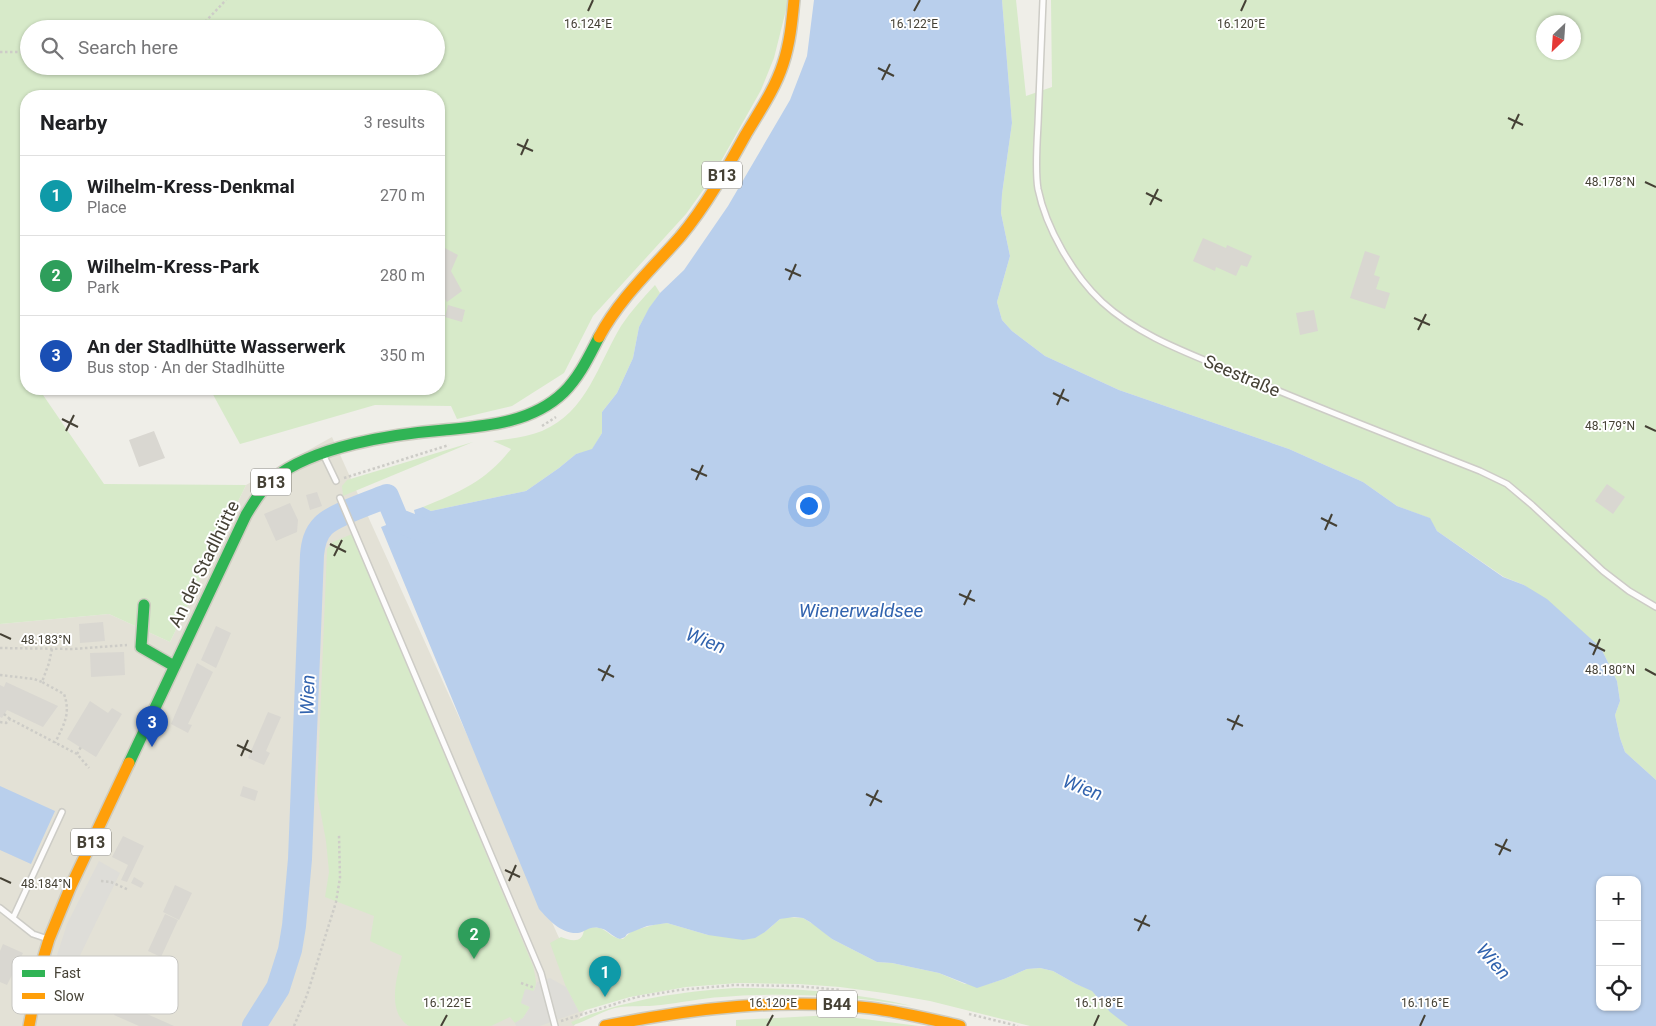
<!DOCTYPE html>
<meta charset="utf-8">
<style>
:root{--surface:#fff;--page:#f6f6f6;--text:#202124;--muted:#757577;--line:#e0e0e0;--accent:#7c3aed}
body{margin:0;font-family:Roboto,sans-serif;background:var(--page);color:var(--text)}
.controls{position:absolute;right:15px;bottom:15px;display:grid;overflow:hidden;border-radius:10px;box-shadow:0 1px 4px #0004}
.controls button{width:45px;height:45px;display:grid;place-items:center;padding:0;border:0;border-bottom:1px solid var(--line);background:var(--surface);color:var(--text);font:25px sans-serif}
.compass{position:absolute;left:1536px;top:15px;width:45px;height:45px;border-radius:50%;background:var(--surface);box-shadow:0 1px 4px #0004;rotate:205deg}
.you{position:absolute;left:808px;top:505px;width:18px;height:18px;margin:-12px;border:4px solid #fff;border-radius:50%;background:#1a73e8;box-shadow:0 0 0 8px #1a73e833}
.badge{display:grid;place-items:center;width:32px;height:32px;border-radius:50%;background:var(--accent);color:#fff;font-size:16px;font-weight:700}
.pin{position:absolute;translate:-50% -41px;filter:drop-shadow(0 1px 2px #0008)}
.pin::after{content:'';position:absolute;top:26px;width:18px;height:15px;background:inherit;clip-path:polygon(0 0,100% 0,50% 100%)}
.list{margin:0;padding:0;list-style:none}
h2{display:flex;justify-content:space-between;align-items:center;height:65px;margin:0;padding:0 20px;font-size:21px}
h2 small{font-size:16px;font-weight:400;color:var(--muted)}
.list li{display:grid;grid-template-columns:32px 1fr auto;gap:15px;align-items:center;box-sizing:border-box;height:80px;padding:0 20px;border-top:1px solid var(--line)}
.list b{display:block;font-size:19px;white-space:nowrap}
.list p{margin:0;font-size:16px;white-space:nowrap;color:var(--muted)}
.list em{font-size:16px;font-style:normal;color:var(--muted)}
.icon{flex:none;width:28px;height:28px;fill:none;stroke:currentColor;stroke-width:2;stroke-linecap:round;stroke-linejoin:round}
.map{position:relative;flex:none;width:1656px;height:1026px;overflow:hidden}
.search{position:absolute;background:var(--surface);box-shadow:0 1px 4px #0004;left:20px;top:20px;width:425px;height:55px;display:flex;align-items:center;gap:12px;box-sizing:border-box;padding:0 18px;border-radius:28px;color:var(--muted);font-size:19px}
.panel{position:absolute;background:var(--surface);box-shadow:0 1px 4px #0004;left:20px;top:90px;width:425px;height:305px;border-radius:20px}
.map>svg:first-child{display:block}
.residential{fill:#e3e1d6}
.green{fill:#d7eac9;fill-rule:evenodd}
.parking{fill:#deddd8}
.water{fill:#b9cfec;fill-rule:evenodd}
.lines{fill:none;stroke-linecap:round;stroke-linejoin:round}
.river{stroke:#b9cfec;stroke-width:24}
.building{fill:#d9d7d1}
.lane-casing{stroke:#cdccc6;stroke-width:8}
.fast-casing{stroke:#ceccc0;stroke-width:14}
.slow-casing{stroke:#ceccc0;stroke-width:14}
.path{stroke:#cdccc7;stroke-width:2.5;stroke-dasharray:2.5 2.5;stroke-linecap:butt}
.lane{stroke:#fdfcfc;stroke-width:5}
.fast{stroke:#30b455;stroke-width:11}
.slow{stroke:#ff9f0a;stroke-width:11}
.ticks{fill:none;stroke:#454135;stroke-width:2}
.labels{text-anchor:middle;stroke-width:4;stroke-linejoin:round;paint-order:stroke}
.shield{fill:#fff;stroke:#7d7a72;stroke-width:1}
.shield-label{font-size:16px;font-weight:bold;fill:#454135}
.street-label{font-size:18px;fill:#454135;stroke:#fff}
.water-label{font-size:19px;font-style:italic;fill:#3163ae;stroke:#fff}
.key{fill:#fff;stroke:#c7c6c2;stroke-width:1}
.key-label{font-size:14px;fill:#454135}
.ticks-label{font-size:12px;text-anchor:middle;fill:#454135;stroke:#fff;stroke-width:4;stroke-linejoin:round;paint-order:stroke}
</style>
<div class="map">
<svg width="1656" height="1026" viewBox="0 0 1656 1026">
<rect width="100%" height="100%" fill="#efeee8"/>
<path class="residential" d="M332,437L589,1004L574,1026H0V624L109,614L170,642L246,485Z"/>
<path class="green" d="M0,0H787V6L774,58L761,90L711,179L686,214L593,316L564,373L512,406L457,419L451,406L375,405L240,444L210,389H439V96H26V389H44L41,392L104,484L246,485L170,642L109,614L0,624ZM29,29H436V66H29Z
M1002,0H1016L1026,96L1052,87L1051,0H1656V780L1625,752L1620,738L1615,715L1620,701L1617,681L1601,648L1524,585L1504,577L1437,531L1429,518L1397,506L1363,482L1289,449L1119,390L1045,356L1012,331L1002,320L997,302L1010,256L1001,213L1002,194L1012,123ZM1544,22H1574V52H1544Z
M655,285L660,293L649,309L639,327L633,358L617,393L602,412V433L592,450L576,454L559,468L526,491L431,511L423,507C460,492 486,481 511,449L493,441C509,439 527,437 542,431C587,412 598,364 621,326C631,311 643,298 655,285Z
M473,442L343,496L342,486L347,480Z
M352,534L533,966C538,988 538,988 521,1003L530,1007L523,1018L515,1023L510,1017L491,1026H409C386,1012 397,976 402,956L370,941L374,916L325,897L329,872L326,841L317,793L327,549L333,542Z
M786,917L803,918L818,927L832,939L877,962L892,963L939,973L965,984H988L1004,979L1027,969L1040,968L1053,971L1076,984L1092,990L1098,999L1128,1026H1030L930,1001L884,993L840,987L798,984L738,983L686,987L630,997L579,1012L566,987L550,943L561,937C571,941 583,944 584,929C607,922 607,939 623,939L632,931L657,924L667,923L708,935L765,932L780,919Z
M735,988C797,988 851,992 912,1006C849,995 785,992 722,997C701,998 681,1003 661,1005C646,1007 630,1005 615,1008C600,1012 587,1021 573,1025L571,1022C623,1000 678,992 735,988Z
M833,1015L919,1026H736V1020Z"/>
<path class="parking" d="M99,861L120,873L70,976L51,974L67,924Z
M550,978L566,987L579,1012L540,1026H516L515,1023L523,1018L530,1007L521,1003L525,989L534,991L537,982Z"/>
<path class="water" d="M814,0H1002L1012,123L1002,194L1001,213L1010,256L997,302L1002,320L1012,331L1045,356L1119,390L1289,449L1363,482L1397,506L1430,518L1437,531L1503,577L1524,585L1547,599L1601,648L1617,681L1620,701L1615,715L1620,738L1625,752L1656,780V1026H1128L1110,1012L1092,991L1076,984L1053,971L1040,968L1027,969L1004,979L977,988L939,973L892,963L877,962L832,939L810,922L803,918L794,917L780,919L765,932L755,938L743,940L708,935L667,923L647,926L627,934L625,937L620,939C612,937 608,929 599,928C588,926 586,932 578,933C561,934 549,920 539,909L381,527L415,514L414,510L423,507L431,511L526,491L559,468L576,454L592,449L602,433V412L617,393L633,358L639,327L649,308L660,293L684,270L728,206L790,100L807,56ZM1600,880H1637V1007H1600Z
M0,786L55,811L31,864L0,850Z"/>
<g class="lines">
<path class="river" d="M254,1026L278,988L290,950L294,926L300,859L312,555C313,544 315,534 323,526C333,515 372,502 387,496L397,520L428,532"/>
</g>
<path class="building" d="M1203,238L1226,248L1227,245L1252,256L1247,267L1241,265L1236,276L1216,267L1215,271L1193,261Z
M441,246L458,255L451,271L462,291L447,302L439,289V250Z
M1365,251L1380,256L1374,275L1380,277L1376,289L1390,293L1385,309L1350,298Z
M448,305L465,310L462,322L445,317Z
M1314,310L1318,331L1300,335L1296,313Z
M154,431L165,458L139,467L129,440Z
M1607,484L1625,497L1613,514L1595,501Z
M317,492L322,506L310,510L306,495Z
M290,503L298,520L297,532L276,541L264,514Z
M103,622L105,641L80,643L79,624Z
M216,626L231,633L216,668L201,660Z
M124,652L125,675L91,677L90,653Z
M197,663L213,672L188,724L192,725L188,733L171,724Z
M6,682L58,706L43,727L7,710L2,718L0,717V685L4,687Z
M90,701L108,713L112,708L122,714L96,757L67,739Z
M268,712L281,717L266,751L270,753L264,765L248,758Z
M243,786L258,791L255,801L240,796Z
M123,836L144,846L127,882L121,880L128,865L112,857Z
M134,877L144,883L141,888L131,883Z
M175,885L192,893L179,920L163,912Z
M165,914L178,920L161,957L148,951Z
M3,944L23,953L7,985L0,982V951Z
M120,1002L174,1026H139L114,1015Z"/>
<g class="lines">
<defs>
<path id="lane" d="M1043,0C1041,41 1040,83 1038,124C1037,142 1035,172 1038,189C1046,228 1073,275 1102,302C1140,337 1191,354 1238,374C1318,408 1399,439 1480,471L1507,484L1532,505L1603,571L1629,591L1656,607
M324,456L336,481
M340,498L541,973L555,1026
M0,908L33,934L48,939
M13,918L62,812"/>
<path id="fast" d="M144,605L141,647L174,666
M129,763L246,515C254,502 262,488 273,479C313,446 394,434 444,430C486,426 532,423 564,392C580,376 589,356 599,337"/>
<path id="slow" d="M599,337C620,298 651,270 680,237C706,206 726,170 746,134C759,112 775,89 783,64C790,43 792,21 794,0
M29,1026L40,969L49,939L70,888L129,763
M605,1026C693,1008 781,998 870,1008C901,1012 930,1019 960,1026"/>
</defs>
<use href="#lane" class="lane-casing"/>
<use href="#fast" class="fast-casing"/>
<use href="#slow" class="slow-casing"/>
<path class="path" d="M192,29L204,23L226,0
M0,52H29
M542,426L556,417
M344,478L449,445
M0,648L73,649L127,645
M52,649L49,663L42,682L64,694C71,714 64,724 55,743
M0,675L34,679L42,682
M4,714L10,719
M0,722L6,723L10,719L77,754L89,768
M77,754L81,747
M101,881L111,882L129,890
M521,983L535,988
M969,1014L1018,1026
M561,1021L637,997L679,990L735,985L796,986L841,990
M294,1026L307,995L336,902L340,878L339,835"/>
<use href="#lane" class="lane"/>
<use href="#fast" class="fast"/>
<use href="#slow" class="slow"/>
</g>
<path class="ticks" d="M588,11L593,0M914,11L920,0M1241,11L1246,0M878,68L894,76M882,80L890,64M1508,118L1523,125M1512,129L1519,114M517,144L533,151M521,155L528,139M1645,182L1656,187M1146,193L1162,201M1150,205L1158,189M785,269L801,276M789,280L796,264M1414,318L1430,325M1418,330L1426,314M1053,393L1069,401M1057,405L1064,389M62,419L78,427M1645,426L1656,431M66,431L74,415M691,469L707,476M696,480L703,465M1321,518L1337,526M1325,530L1332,514M330,544L346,552M334,556L342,540M959,594L975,601M964,605L971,590M0,634L11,639M1589,643L1605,651M1593,655L1600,639M598,669L614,677M1645,669L1656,675M602,681L610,665M1227,719L1243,726M1232,730L1239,715M237,745L252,752M241,756L248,740M866,794L882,802M870,806L878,790M1495,844L1511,851M1499,855L1507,839M505,870L520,877M0,878L11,883M509,881L516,865M1134,919L1150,926M1138,931L1146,915M441,1026L447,1015M767,1026L773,1015M1094,1026L1099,1015M1420,1026L1425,1015"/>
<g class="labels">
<g class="shield">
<rect x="702" y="161.5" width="40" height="27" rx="4"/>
<rect x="251" y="468.5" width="40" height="27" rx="4"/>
<rect x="71" y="828.5" width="40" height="27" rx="4"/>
<rect x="817" y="990.5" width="40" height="27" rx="4"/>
</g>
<g class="shield-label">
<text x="722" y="181">B13</text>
<text x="271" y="488">B13</text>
<text x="91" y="848">B13</text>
<text x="837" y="1010">B44</text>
</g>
<g class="street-label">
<text transform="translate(1242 376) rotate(23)" y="6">Seestraße</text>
<text transform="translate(204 564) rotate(-64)" y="6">An der Stadlhütte</text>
</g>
<g class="water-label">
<text x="861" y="617">Wienerwaldsee</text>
<text transform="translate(706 640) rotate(21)" y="7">Wien</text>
<text transform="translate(307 695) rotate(-88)" y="7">Wien</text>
<text transform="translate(1083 787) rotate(21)" y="7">Wien</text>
<text transform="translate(1494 961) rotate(49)" y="7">Wien</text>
</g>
</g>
<rect x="12" y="956" width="166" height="58" rx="8" class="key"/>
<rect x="22" y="970" width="23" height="7" fill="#30b455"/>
<rect x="22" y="993" width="23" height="6" fill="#ff9f0a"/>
<g class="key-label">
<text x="54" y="978">Fast</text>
<text x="54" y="1001">Slow</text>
</g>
<g class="ticks-label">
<text x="914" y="28">16.122°E</text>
<text x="1241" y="28">16.120°E</text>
<text x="588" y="28">16.124°E</text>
<text x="1610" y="186">48.178°N</text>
<text x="1610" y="430">48.179°N</text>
<text x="46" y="644">48.183°N</text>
<text x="1610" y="674">48.180°N</text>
<text x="46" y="888">48.184°N</text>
<text x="447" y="1007">16.122°E</text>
<text x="773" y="1007">16.120°E</text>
<text x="1099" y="1007">16.118°E</text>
<text x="1425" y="1007">16.116°E</text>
</g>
</svg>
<div class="controls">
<button>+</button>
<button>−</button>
<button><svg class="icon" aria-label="locate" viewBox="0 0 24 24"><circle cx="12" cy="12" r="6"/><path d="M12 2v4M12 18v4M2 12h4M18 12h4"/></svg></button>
</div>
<svg class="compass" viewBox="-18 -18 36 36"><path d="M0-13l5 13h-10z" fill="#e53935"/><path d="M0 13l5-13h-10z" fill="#757577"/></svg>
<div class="you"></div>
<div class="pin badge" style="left:605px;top:997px;background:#0f9aa8">1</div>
<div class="pin badge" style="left:474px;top:959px;background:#2e9e5b">2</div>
<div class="pin badge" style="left:152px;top:747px;background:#1a4fb4">3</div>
<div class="search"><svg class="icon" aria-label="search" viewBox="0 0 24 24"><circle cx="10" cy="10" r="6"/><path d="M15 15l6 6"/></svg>Search here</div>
<section class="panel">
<h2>Nearby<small>3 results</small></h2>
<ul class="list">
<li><span class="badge" style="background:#0f9aa8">1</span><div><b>Wilhelm-Kress-Denkmal</b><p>Place</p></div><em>270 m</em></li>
<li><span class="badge" style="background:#2e9e5b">2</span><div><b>Wilhelm-Kress-Park</b><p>Park</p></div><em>280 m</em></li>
<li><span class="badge" style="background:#1a4fb4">3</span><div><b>An der Stadlhütte Wasserwerk</b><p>Bus stop · An der Stadlhütte</p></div><em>350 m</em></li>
</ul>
</section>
</div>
